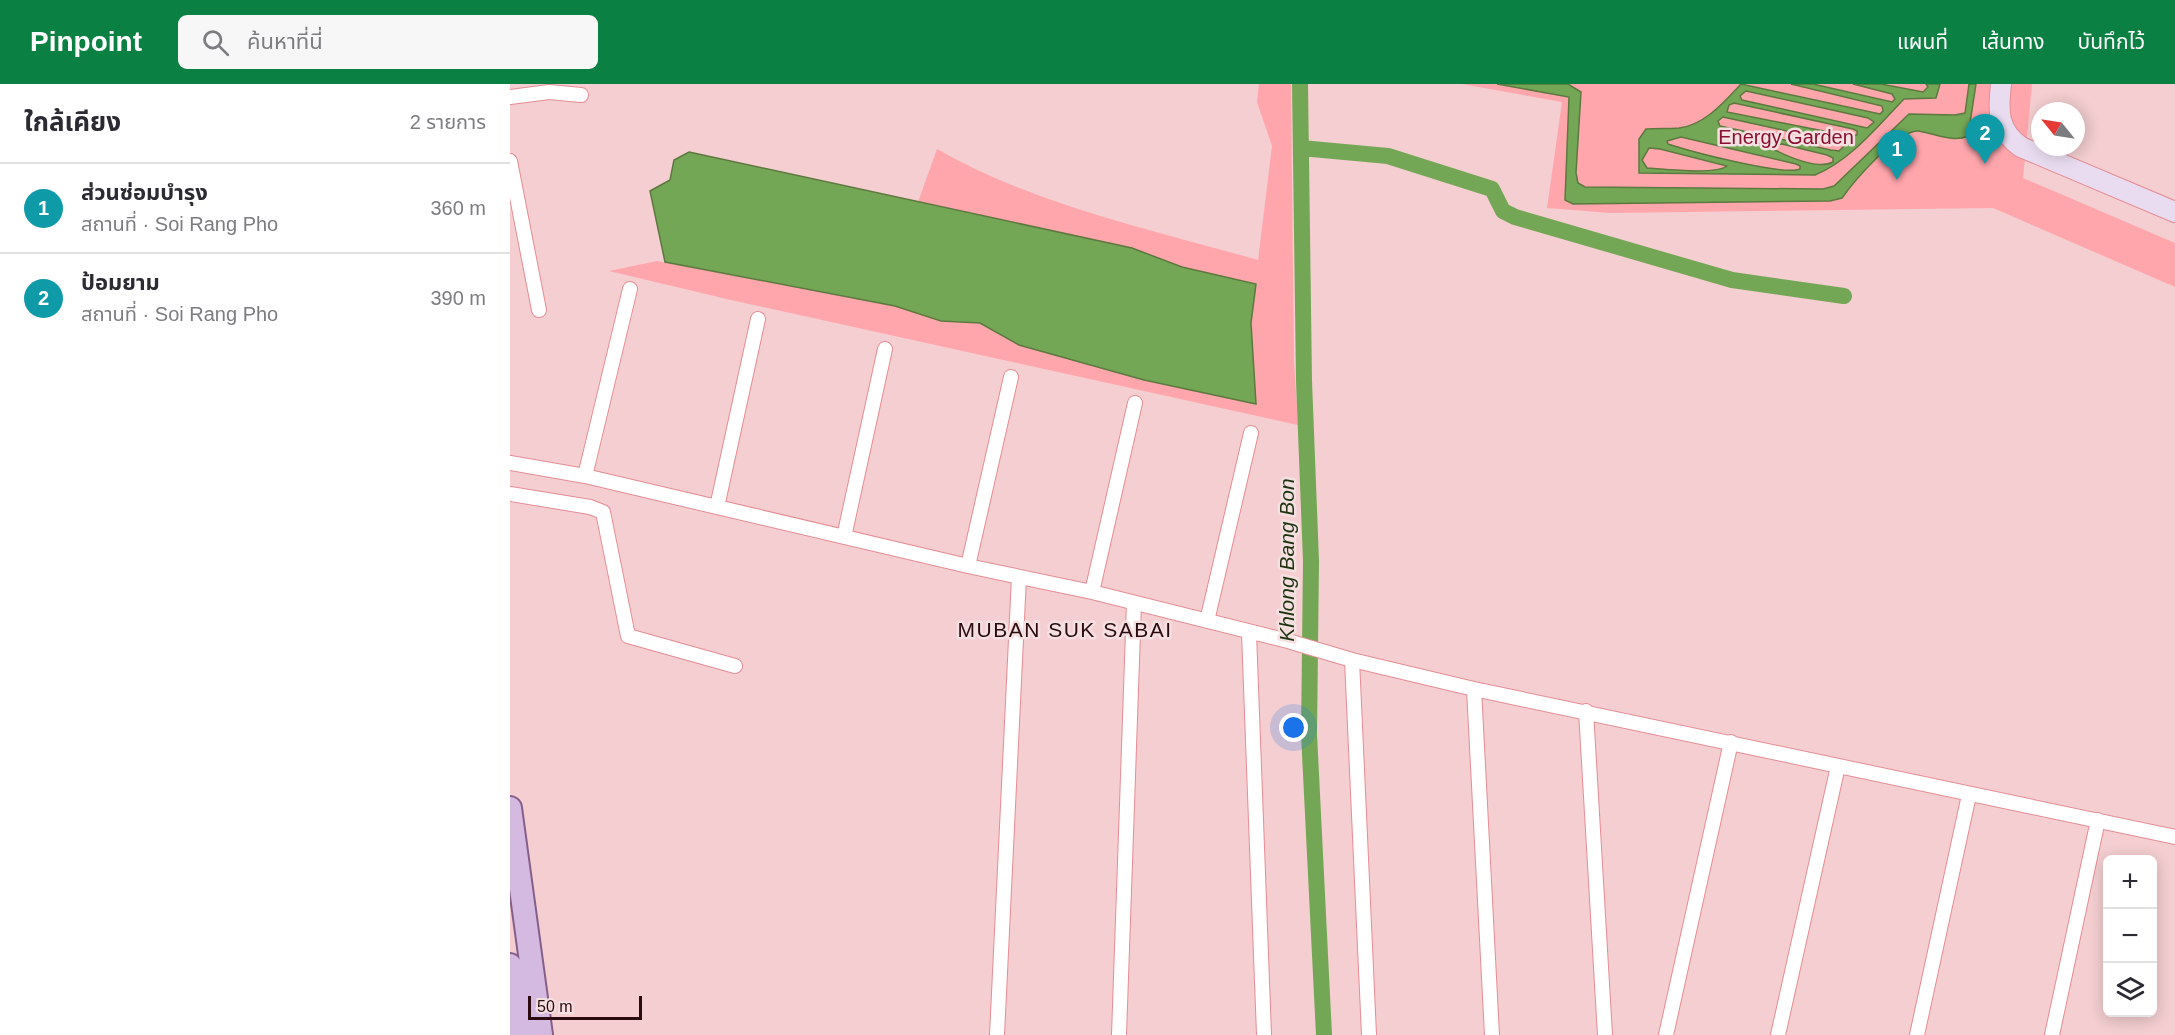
<!DOCTYPE html>
<html lang="th">
<meta charset="utf-8">
<style>
:root{--surface:#fff;--page:#f7f7f7;--text:#2b2b33;--muted:#7c7c81;--line:#e1e1e2;--accent:#0b8043}
body{margin:0;font-family:Helvetica,"Noto Sans Thai",sans-serif;background:var(--page);color:var(--text)}
.controls{position:absolute;right:18px;bottom:18px;display:grid;overflow:hidden;border-radius:9px;box-shadow:0 3px 15px #0003}
.controls button{width:54px;height:54px;display:grid;place-items:center;padding:0;border:0;border-bottom:2px solid var(--line);background:var(--surface);color:var(--text);font:30px sans-serif}
.compass{position:absolute;left:1521px;top:18px;width:54px;height:54px;border-radius:50%;background:var(--surface);box-shadow:0 3px 15px #0003;rotate:300deg}
.scale{position:absolute;left:18px;bottom:15px;width:114px;box-sizing:border-box;padding-left:6px;border:3px solid #2b0b0f;border-top:0;font-size:16px;line-height:21px;white-space:nowrap;color:#2b0b0f;-webkit-text-stroke:4px #f4e0e1;paint-order:stroke}
.you{position:absolute;left:784px;top:644px;width:21px;height:21px;margin:-15px;border:4px solid #fff;border-radius:50%;background:#1a73e8;box-shadow:0 0 0 9px #1a73e833}
.badge{display:grid;place-items:center;width:39px;height:39px;border-radius:50%;background:var(--accent);color:#fff;font-size:20px;font-weight:700}
.pin{position:absolute;translate:-50% -50px;filter:drop-shadow(0 2px 3px #0008)}
.pin::after{content:'';position:absolute;top:32px;width:21px;height:18px;background:inherit;clip-path:polygon(0 0,100% 0,50% 100%)}
.list{margin:0;padding:0;list-style:none}
h2{display:flex;justify-content:space-between;align-items:center;height:78px;margin:0;padding:0 24px;font-size:26px}
h2 small{font-size:20px;font-weight:400;color:var(--muted)}
.list li{display:grid;grid-template-columns:39px 1fr auto;gap:18px;align-items:center;box-sizing:border-box;height:90px;padding:0 24px;border-top:2px solid var(--line)}
.list b{display:block;font-size:22px;white-space:nowrap}
.list p{margin:0;font-size:20px;white-space:nowrap;color:var(--muted)}
.list em{font-size:20px;font-style:normal;color:var(--muted)}
.icon{flex:none;width:33px;height:33px;fill:none;stroke:currentColor;stroke-width:2;stroke-linecap:round;stroke-linejoin:round}
.map{position:relative;flex:none;width:1665px;height:951px;overflow:hidden}
header{display:flex;align-items:center;gap:36px;box-sizing:border-box;height:84px;padding:0 30px;background:var(--accent);color:#fff}
header strong{font-size:28px}
nav{display:flex;gap:33px;margin-inline-start:auto;font-size:21px}
.search{width:420px;height:54px;background:var(--page);display:flex;align-items:center;gap:15px;box-sizing:border-box;padding:0 21px;border-radius:9px;color:var(--muted);font-size:22px}
main{display:flex}
aside{flex:1;background:var(--surface)}
.map>svg:first-child{display:block}
.green{fill:#ffa6ad}
.water{fill:#74a755;stroke:#5e7840;stroke-width:1.5;fill-rule:evenodd}
.lines{fill:none;stroke-linecap:round;stroke-linejoin:round}
.canal{stroke:#74a755;stroke-width:16}
.street-casing{stroke:#e58d94;stroke-width:16}
.secondary-casing{stroke:#e58d94;stroke-width:22}
.primary-casing{stroke:#865e8a;stroke-width:26}
.street{stroke:#fff;stroke-width:14}
.secondary{stroke:#e9dcf0;stroke-width:20}
.primary{stroke:#d4b9e0;stroke-width:22}
.labels{text-anchor:middle;stroke-width:5;stroke-linejoin:round;paint-order:stroke}
.park-label{font-size:20px;fill:#8b0f2f;stroke:#f4e0e1}
.water-label{font-size:21px;font-style:italic;fill:#1f3311;stroke:#f4e0e1}
.neighbourhood-label{font-size:21px;letter-spacing:1.5px;fill:#2b0b0f;stroke:#f4e0e1}
</style>
<header>
<strong>Pinpoint</strong>
<div class="search"><svg class="icon" aria-label="search" viewBox="0 0 24 24"><circle cx="10" cy="10" r="6"/><path d="M15 15l6 6"/></svg>ค้นหาที่นี่</div>
<nav><a>แผนที่</a><a>เส้นทาง</a><a>บันทึกไว้</a></nav>
</header>
<main>
<aside>
<h2>ใกล้เคียง<small>2 รายการ</small></h2>
<ul class="list">
<li><span class="badge" style="background:#0f9aa8">1</span><div><b>ส่วนซ่อมบำรุง</b><p>สถานที่ · Soi Rang Pho</p></div><em>360 m</em></li>
<li><span class="badge" style="background:#0f9aa8">2</span><div><b>ป้อมยาม</b><p>สถานที่ · Soi Rang Pho</p></div><em>390 m</em></li>
</ul>
</aside>
<div class="map">
<svg width="1665" height="951" viewBox="0 0 1665 951">
<rect width="100%" height="100%" fill="#f4ced0"/>
<path class="green" d="M749,0H781L784,277L788,341L221,216L99,187L147,177L385,222L431,237L470,239L509,261L634,296L746,320L741,239L745,200L672,183L622,164L408,118L427,65C525,121 640,145 748,176L762,62L747,18Z
M952,0H1522L1513,94L1665,159V203L1483,124L1101,129L1037,124L1052,18Z"/>
<path class="water" d="M987,0H1058L1071,8L1066,89L1068,99L1075,103L1313,105L1324,102L1399,30L1445,31L1455,29L1459,0H1466L1458,52C1443,59 1424,49 1408,47C1388,46 1344,97 1332,114L1320,117L1063,120L1055,116L1059,13Z
M1231,0L1370,30L1373,27L1372,22L1281,0H1303L1382,18L1385,15L1382,10L1343,0H1371L1413,8L1418,3L1416,0H1430L1426,14L1394,15C1368,42 1340,77 1305,91L1129,89V55L1136,45C1147,44 1158,45 1169,44C1195,41 1215,17 1231,0ZM1236,7L1358,34L1364,38L1357,44L1232,16L1230,12ZM1224,19L1343,45L1347,47V51L1339,52L1217,28L1219,21ZM1213,33L1332,59L1335,61L1329,67L1321,66L1210,42L1208,37ZM1171,53L1286,80L1290,82V85C1273,92 1179,67 1158,60L1157,57ZM1272,60L1317,71L1323,74V78C1309,86 1279,73 1265,66L1266,61ZM1139,64L1150,65L1217,82C1206,91 1154,85 1137,84L1132,76Z
M179,68L622,164L672,183L746,200L741,239L746,320L634,296L509,261L470,239L431,237L385,222L155,178L140,107L160,96L164,76Z"/>
<g class="lines">
<path class="canal" d="M790,0L794,297L801,477L799,650L814,951
M791,64L878,72L982,105L993,127L1005,133L1222,196L1334,212"/>
<defs>
<path id="street" d="M0,13L39,8L71,11
M0,77L29,226
M0,379L75,392L458,482L582,508L778,557L842,576L964,605L1665,753
M75,392L120,205
M0,410L80,423L93,428L118,552L225,582
M207,423L248,235
M334,453L375,265
M458,482L501,293
M582,508L625,319
M697,537L741,349
M739,549L754,951
M842,576L859,951
M964,605L982,951
M1076,627L1095,951
M487,951L509,493
M609,951L624,519
M1156,951L1221,658
M1268,951L1328,682
M1407,951L1459,711
M1542,951L1588,736"/>
<path id="secondary" d="M1491,0C1488,27 1487,46 1511,63L1665,128"/>
<path id="primary" d="M0,724L31,951
M0,881L10,951"/>
</defs>
<use href="#street" class="street-casing"/>
<use href="#secondary" class="secondary-casing"/>
<use href="#primary" class="primary-casing"/>
<use href="#street" class="street"/>
<use href="#secondary" class="secondary"/>
<use href="#primary" class="primary"/>
</g>
<g class="labels">
<g class="park-label">
<text x="1276" y="60">Energy Garden</text>
</g>
<g class="water-label">
<text transform="translate(777 476) rotate(-90)" y="7">Khlong Bang Bon</text>
</g>
<g class="neighbourhood-label">
<text x="555" y="553">MUBAN SUK SABAI</text>
</g>
</g>
</svg>
<div class="controls">
<button>+</button>
<button>−</button>
<button><svg class="icon" aria-label="layers" viewBox="0 0 24 24"><path d="M12 4l9 5-9 5-9-5zM3 14l9 5 9-5"/></svg></button>
</div>
<svg class="compass" viewBox="-18 -18 36 36"><path d="M0-13l5 13h-10z" fill="#e53935"/><path d="M0 13l5-13h-10z" fill="#7c7c81"/></svg>
<div class="scale">50 m</div>
<div class="you"></div>
<div class="pin badge" style="left:1387px;top:96px;background:#0f9aa8">1</div>
<div class="pin badge" style="left:1475px;top:80px;background:#0f9aa8">2</div>
</div>
</main>
